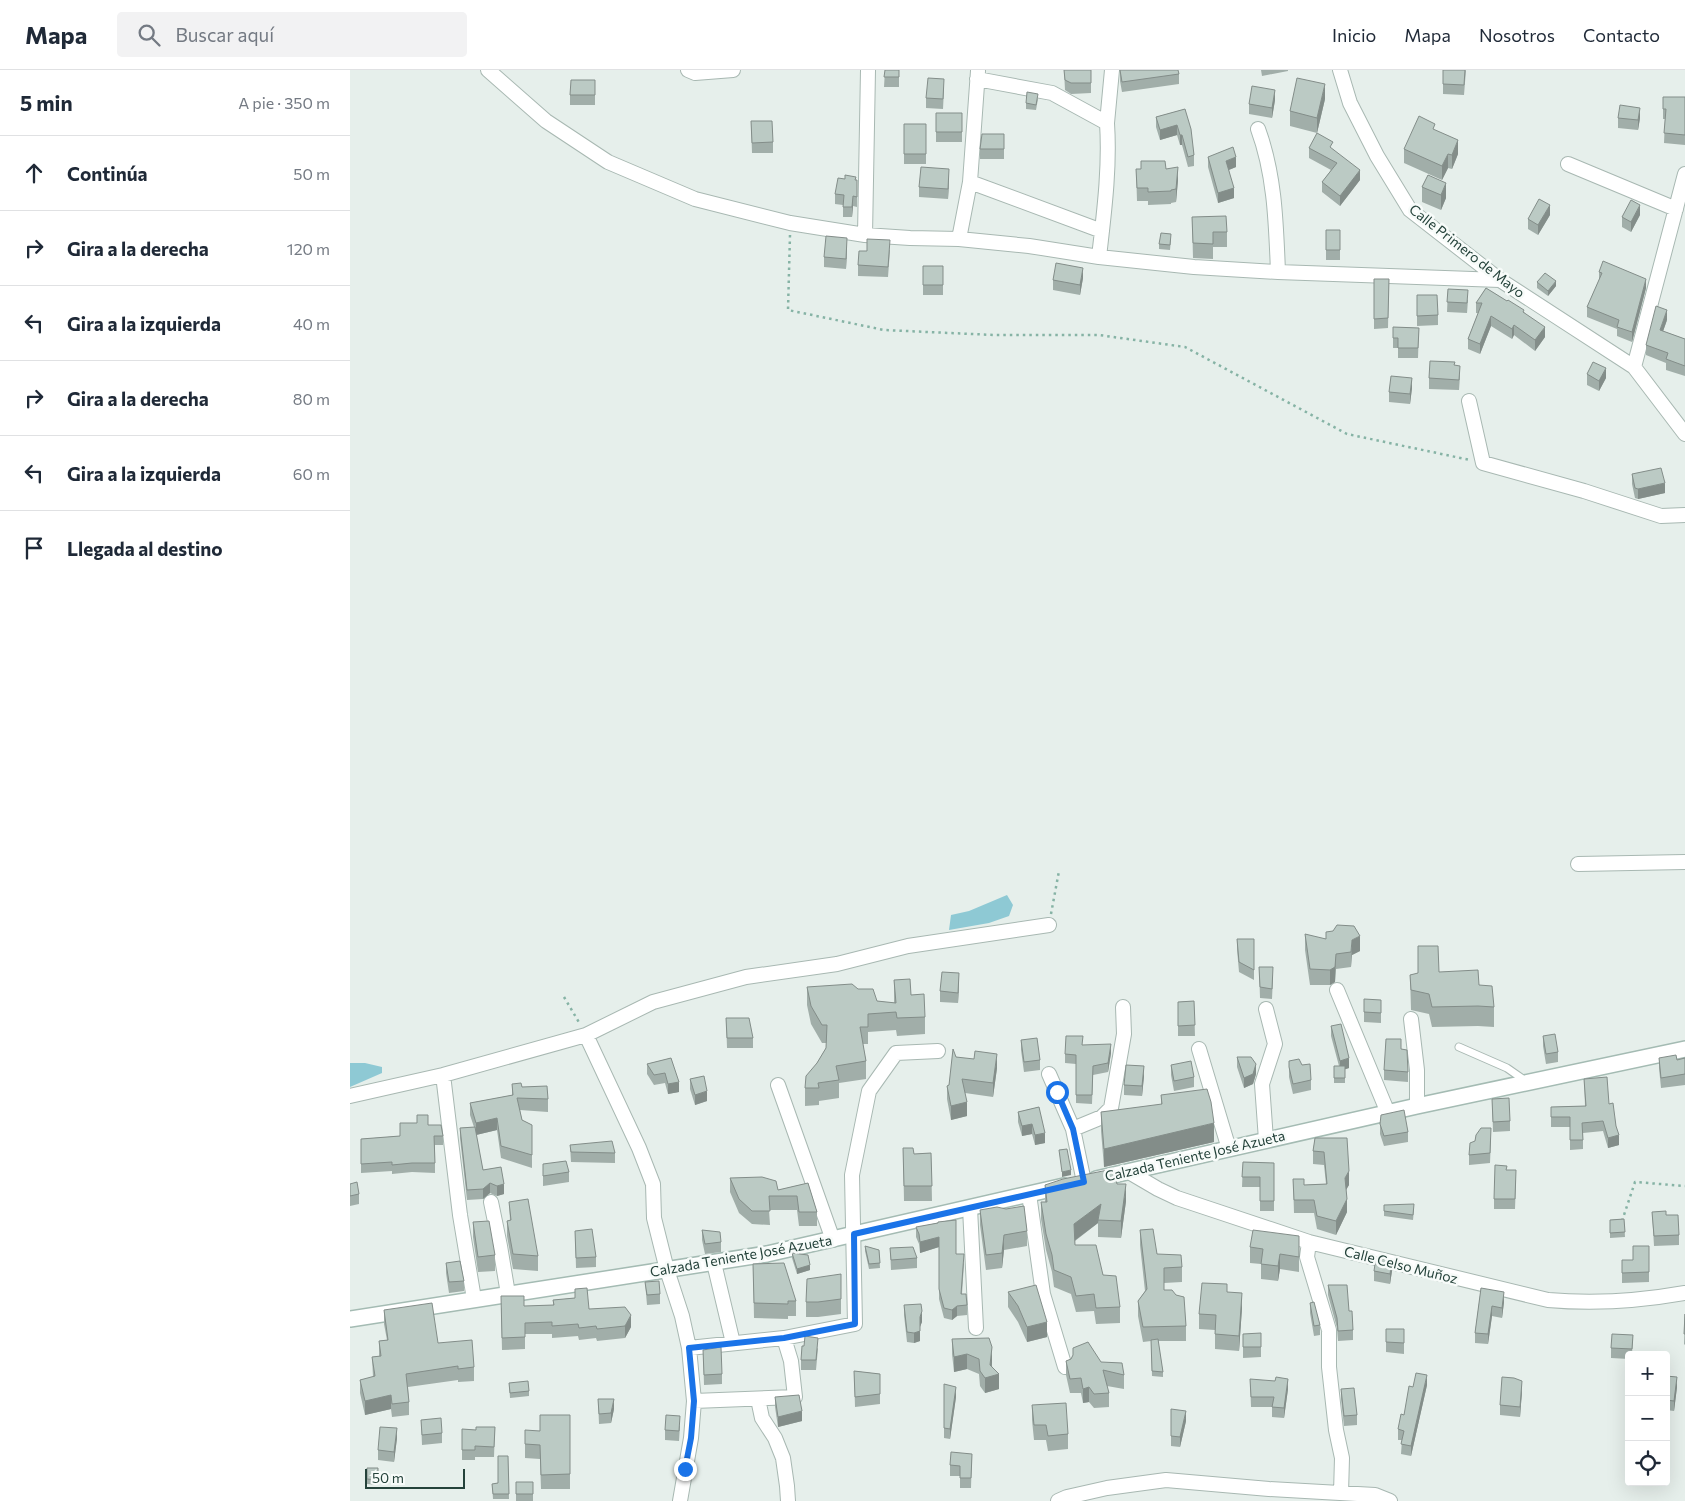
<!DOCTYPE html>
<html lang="es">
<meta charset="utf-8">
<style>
:root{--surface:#fff;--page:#f2f2f3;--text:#1f2937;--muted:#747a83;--line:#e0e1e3}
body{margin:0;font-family:Commissioner,sans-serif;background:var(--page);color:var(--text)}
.controls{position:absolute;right:15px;bottom:15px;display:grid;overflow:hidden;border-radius:5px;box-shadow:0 5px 20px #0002}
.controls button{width:45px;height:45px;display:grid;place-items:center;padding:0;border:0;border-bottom:1px solid var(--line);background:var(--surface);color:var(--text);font:25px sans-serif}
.scale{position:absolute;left:15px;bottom:12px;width:100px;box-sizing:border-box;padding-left:5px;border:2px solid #24423a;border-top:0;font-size:14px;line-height:18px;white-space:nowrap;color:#24423a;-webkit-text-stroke:4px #f7fbf9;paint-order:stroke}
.stop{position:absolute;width:15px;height:15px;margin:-11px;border:4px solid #1a73e8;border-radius:50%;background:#fff}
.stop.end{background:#1a73e8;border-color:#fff;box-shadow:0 1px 5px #0008}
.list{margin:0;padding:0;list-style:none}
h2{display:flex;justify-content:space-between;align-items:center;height:65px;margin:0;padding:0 20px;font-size:21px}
h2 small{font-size:16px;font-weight:400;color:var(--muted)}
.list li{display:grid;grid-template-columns:32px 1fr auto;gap:15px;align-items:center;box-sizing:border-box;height:75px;padding:0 20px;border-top:1px solid var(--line)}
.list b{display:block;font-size:19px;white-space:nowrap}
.list em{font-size:16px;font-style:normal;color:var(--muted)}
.icon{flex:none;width:28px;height:28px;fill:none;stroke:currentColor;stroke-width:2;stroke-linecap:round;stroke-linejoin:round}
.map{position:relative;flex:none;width:1335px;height:1431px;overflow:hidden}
header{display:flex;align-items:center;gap:30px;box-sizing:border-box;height:70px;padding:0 25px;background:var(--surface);border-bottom:1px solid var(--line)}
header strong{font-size:24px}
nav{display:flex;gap:28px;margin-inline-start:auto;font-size:18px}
.search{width:350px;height:45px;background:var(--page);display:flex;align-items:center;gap:12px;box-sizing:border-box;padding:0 18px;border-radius:5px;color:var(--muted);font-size:19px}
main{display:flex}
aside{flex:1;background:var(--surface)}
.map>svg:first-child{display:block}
.water{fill:#8ec9d4}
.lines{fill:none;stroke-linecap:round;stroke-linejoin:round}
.lane-casing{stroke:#a8b8b2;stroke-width:9}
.street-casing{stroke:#a8b8b2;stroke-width:16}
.secondary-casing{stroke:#a4bbb3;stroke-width:18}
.path{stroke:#86b3a5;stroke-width:2.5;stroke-dasharray:2.5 4;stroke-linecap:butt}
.lane{stroke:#fff;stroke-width:7}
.street{stroke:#fff;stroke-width:14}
.secondary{stroke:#fff;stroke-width:15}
.wall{fill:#a1aea9}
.shaded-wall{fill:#838d89}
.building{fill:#bbcac4;stroke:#838d89}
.route{stroke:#1a73e8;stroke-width:6}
.labels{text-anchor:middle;stroke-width:5;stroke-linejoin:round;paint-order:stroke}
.street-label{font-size:14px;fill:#24423a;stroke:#f7fbf9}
</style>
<header>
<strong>Mapa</strong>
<div class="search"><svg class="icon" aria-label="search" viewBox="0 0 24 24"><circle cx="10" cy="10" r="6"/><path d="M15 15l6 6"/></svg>Buscar aquí</div>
<nav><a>Inicio</a><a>Mapa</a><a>Nosotros</a><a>Contacto</a></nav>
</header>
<main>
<aside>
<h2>5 min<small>A pie · 350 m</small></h2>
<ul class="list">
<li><svg class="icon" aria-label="ahead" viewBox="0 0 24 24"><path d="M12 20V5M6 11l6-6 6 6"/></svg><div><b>Continúa</b></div><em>50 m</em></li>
<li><svg class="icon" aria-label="right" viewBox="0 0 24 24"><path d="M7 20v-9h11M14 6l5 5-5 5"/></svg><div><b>Gira a la derecha</b></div><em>120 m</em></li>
<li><svg class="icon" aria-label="left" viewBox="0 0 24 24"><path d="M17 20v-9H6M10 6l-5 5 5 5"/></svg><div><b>Gira a la izquierda</b></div><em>40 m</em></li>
<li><svg class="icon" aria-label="right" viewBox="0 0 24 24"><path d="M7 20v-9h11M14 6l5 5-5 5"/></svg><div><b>Gira a la derecha</b></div><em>80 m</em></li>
<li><svg class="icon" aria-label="left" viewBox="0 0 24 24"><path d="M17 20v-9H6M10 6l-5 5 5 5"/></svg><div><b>Gira a la izquierda</b></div><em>60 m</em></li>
<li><svg class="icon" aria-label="arrive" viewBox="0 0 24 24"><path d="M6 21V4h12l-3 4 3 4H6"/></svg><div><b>Llegada al destino</b></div></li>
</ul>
</aside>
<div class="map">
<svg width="1335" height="1431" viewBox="0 0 1335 1431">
<rect width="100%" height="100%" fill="#e6efeb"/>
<path class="water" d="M657,825L663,835L659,846L639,853L599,860L601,845L619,841Z
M0,993H15L32,997V1003L0,1017Z"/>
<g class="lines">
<defs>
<path id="lane" d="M1109,977L1157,998L1177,1012"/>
<path id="street" d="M138,0L196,51L258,92L345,129L440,153L515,165L560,168L609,169L679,176L749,187L844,197L928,202L1150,210
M338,0L345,3L383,0
M990,0L1000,33L1027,86L1060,140L1150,210L1284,297L1335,364
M627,9L702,23L757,53C760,98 754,143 749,187
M757,53L762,0
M908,59C925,105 926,154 928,202
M1218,94L1326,139
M620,112L752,161
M515,165L518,0
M609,169L620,112L628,1
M1284,297L1335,104
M1119,331L1133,393L1234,421L1311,446L1335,445
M1228,794L1335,792
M987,920L1038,1043
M916,939L925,974L912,1014L916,1070
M1061,949L1067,1000V1036
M236,965L289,1078L303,1114L304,1148L317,1200L332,1246L339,1278L344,1331L341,1368L330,1431
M849,979L879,1079
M699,1004L723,1059L734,1112
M93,1005L110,1145L124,1229
M428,1015L483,1170
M0,1026L93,1005L236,965L303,932L396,907L487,894L558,876L699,855
M723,1059L752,1047L761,1038L774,964L773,937
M779,1102L808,1119L827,1128L959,1172L1198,1230C1243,1234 1290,1231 1335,1223
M679,1124L693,1224L715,1297
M141,1132L150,1176L158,1224
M620,1138L626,1258
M959,1172L957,1187L979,1260V1297L986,1360L992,1388L991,1423
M364,1193L383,1273
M339,1278L434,1268L505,1254L502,1105L519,1021L546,983L588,981
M408,1329L412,1348L425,1368L433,1388L437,1416L438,1431
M344,1331L445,1327L441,1291L434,1268
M708,1431L717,1427L757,1418L816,1410L919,1419L1025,1425L1040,1431"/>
<path id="secondary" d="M746,1109L1067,1036L1335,979
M0,1249L417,1184L714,1116"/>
</defs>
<use href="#lane" class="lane-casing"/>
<use href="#street" class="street-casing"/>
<use href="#secondary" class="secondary-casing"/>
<path class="path" d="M440,165L438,240L534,260L644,265H749L835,277L997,364L1120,390
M701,844L709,801
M214,927L230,954
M1272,1151L1285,1112L1335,1116"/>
<use href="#lane" class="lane"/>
<use href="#street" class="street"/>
<use href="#secondary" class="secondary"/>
</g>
<path class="wall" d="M535,0H549V17H534Z
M714,0H741V23L721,24L715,20Z
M770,0L829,4V14L772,22L770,11Z
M911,0H938V1L912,6Z
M1116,0L1114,25L1093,24V14Z
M245,10V35H220V25Z
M594,19L593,39L576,38V28Z
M1313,27H1335V75L1314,73L1315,49H1313Z
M688,29L686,40L676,39V33Z
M975,29L967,63L940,56V41Z
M925,30L922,48L899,44V34Z
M835,39L844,85V96L838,97L832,75H830L827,65L810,70L806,57V47Z
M586,43H612V72H586Z
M1268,48H1290L1288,60L1268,58Z
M401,51L423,72V83H402Z
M554,54H576V94H554Z
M1085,60L1108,84L1102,99L1098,98L1092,110L1054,93V79Z
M654,64V89H630V79Z
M959,78L983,79L1010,110L990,136L972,122V112L981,100L959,88Z
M858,87L886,97L879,100L884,128L868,133L858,97Z
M786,99H816L828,110L826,132L821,133V134L798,135V131H787Z
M1078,105L1096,128L1091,140L1072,132V117Z
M599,109L598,129L569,127V117Z
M506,110H507V137L503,136L502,147H493V135L485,134V124Z
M1200,145L1188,165L1178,159V149Z
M1290,145L1281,162L1272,157V147Z
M842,147L877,162V177H863V189L843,188Z
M976,160H990V190H976Z
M821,169L820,180L809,179V174Z
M497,178L496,199L474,197V187Z
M540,180L538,207L508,206V195L517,181Z
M573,196H593V225H573Z
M1249,202L1296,218L1282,272L1267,266V259L1237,247V237L1249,210Z
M733,208L730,225L703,220V210Z
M1024,209H1039L1038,258L1024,259Z
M1187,212L1206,216L1198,226L1187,218Z
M1136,218L1174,242L1195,267L1185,281L1164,265L1162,269L1141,256L1130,284L1118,279V269L1128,243H1126V233Z
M1098,219L1118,230L1117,243L1097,242Z
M1067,225L1088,245V255L1067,256Z
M1317,250L1313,261L1335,269V306L1316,300V293L1296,285V275Z
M1043,257L1069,258L1068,288H1048V278H1043Z
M1105,296L1110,306L1109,320L1079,319V308Z
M1237,304L1256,308L1249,321L1237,315Z
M1062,318L1060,334L1039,332V322Z
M1282,404L1315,423L1288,429L1285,428L1282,414Z
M955,864L1010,881L1002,885L1001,897L986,899L985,912L980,915H960L955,880Z
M887,869H904V910L889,902L887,879Z
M909,897L923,907L922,929L910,928Z
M1089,902L1129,915L1144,937V957L1128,956L1082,957L1079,944L1061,940L1060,905Z
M544,910L575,947V964L547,966L546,960L518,962V974H513L516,991V1009L489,1013V1028L469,1031V1035L455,1036V1018L467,993L476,978L477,973H472L461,954L457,935V917L508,919L527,931L544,933Z
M609,913L608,933L590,932V921Z
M844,931L845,966H828V932Z
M1031,940V953L1014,952V942Z
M376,948L403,968V978H377Z
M981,956L999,998L995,999V1013H984V996H989L981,966Z
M1193,966L1208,982V992L1196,994L1193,976Z
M671,970L690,990V1000L674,1002L671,980Z
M733,975L761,983L758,1002L743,1005L742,1034L726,1033V994L715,993V984Z
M1051,979L1058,1002V1012L1034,1010V1000Z
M606,987L647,998L643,1027L615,1023L617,1046L601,1050L597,1029V1016L599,1015Z
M887,987L906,1004L903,1014L894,1018L887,997Z
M321,988L329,1022L318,1024L315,1013L304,1015L297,1004V994Z
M1309,988L1327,990L1335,988V1015L1311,1018L1309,998Z
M821,995L844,1007V1017L824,1021L821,1005Z
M939,997L961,1010V1020L943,1024L939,1007Z
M794,1006L792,1026L774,1025V1015Z
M340,1009L357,1031L345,1035L340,1019Z
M1234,1009L1259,1034L1266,1056L1269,1075L1258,1078L1253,1061L1233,1063V1079L1220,1080V1057H1201V1037L1235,1036Z
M162,1014L172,1017L198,1029V1042L170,1040L172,1050L182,1055V1098L151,1088L147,1060L126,1065L133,1100L151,1097L154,1124L147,1126L140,1123L133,1129L117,1130L110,1068V1058L124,1057L120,1045V1033L162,1025Z
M811,1025L864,1072L754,1097L751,1061V1042L811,1035Z
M1142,1029L1160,1051V1061L1143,1062Z
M689,1037L695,1073L685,1075L682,1064L672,1066L668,1052V1042Z
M1030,1054L1058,1062V1072L1034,1076L1030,1064Z
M78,1055L93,1066V1075H85V1103L62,1102L42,1104V1101L11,1103V1069L50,1066Z
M965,1068L999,1115L996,1119L997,1142L986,1165L967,1159L964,1143H944L943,1109L954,1115L976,1114L974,1095L963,1094V1081Z
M1141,1068L1140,1093L1119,1095V1085L1125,1071Z
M220,1075L265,1083V1093L221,1092Z
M553,1078L564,1084L581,1083L582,1131H554Z
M893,1092L924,1093V1141H910V1117H892Z
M193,1094L219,1102V1112L193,1116Z
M1157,1100L1166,1111L1165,1139H1144V1129Z
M380,1108L428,1120L458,1113L467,1142V1156H449L447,1140H419L420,1155L402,1154L389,1143L380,1122Z
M0,1114L9,1124V1134L0,1136Z
M767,1114L776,1131L771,1168L748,1167V1153L725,1171V1175L753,1205L770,1237V1253L746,1254L744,1241L726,1242L721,1224L704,1217L702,1202L696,1180L691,1149V1132H695V1115Z
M159,1132L188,1186V1201L163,1199L157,1166V1151L160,1150Z
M1034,1135L1064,1139L1063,1150L1034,1146Z
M630,1140L677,1161V1176L654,1180L652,1198L636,1200L630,1155Z
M1302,1142L1316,1145L1329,1165V1175L1304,1176Z
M1274,1149L1275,1167L1260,1168V1150Z
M123,1152L145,1185V1201L128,1202L123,1167Z
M566,1157L606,1184L614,1194L612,1224L617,1235V1245L607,1246L602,1250L594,1248L589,1229V1177L570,1183L569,1174L566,1167Z
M352,1160L371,1172V1182L355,1184L352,1170Z
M790,1160L807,1184L832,1197V1212L814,1213V1220L836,1256V1271H808L813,1302V1307L802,1306L801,1271L793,1272L788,1246V1231L795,1221L790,1175Z
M225,1161L246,1187V1197L226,1198Z
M949,1166V1202L930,1199L928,1211L911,1209V1194L900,1193V1177Z
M515,1176L529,1180L530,1198L519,1199L515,1181Z
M1299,1176V1212L1272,1213V1190H1283Z
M540,1178L567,1188V1198L541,1200Z
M442,1183L460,1200L447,1204L442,1188Z
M96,1193L114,1211V1221L99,1223L96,1203Z
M403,1194L446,1231V1246H438V1249L404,1248Z
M1024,1201H1042L1040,1214L1024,1211Z
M491,1204V1244L468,1247H456V1232Z
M295,1212L310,1224V1234L297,1235Z
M978,1215L999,1241L1003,1260V1270L988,1271L987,1258L978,1225Z
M1131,1218L1154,1232L1152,1248L1142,1246L1138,1274L1125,1273V1263Z
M225,1219L239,1239L281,1257L275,1268L247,1271L246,1268L229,1270L228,1266L202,1268V1264H175V1279L152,1280L151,1238L203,1235V1230L225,1228Z
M658,1222L697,1267L677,1272L668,1252L658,1237Z
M877,1222L892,1238L889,1281L865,1279V1260L849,1259V1244Z
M960,1233L970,1255V1265L964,1266L960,1243Z
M554,1235L572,1252L570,1256V1271L564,1273L557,1272L554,1245Z
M34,1240L88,1273L124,1297V1311L108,1312V1310L58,1317L59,1332V1345L42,1347L41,1339L15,1345L10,1323V1310L23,1307L22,1287L29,1286V1271L37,1270L34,1254Z
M1335,1244V1275L1334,1274Z
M1036,1259L1054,1273V1284L1036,1282Z
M893,1264L911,1277V1287L893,1288Z
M1283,1265L1282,1285H1279V1289L1261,1288V1278Z
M602,1269L642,1292V1296L649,1319L635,1323L630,1316L629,1304L617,1299L604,1302L602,1284Z
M468,1278L466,1300H451V1290Z
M723,1278L774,1305V1319L757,1316L759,1323V1337L744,1338L739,1332L733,1333L731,1323H720L716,1305V1291L721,1289L723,1286Z
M353,1280L372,1304V1314L354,1315Z
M504,1301L530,1304V1334L505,1337Z
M1316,1306L1327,1317L1324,1341L1316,1340Z
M900,1309L938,1319L934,1348L922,1347V1337H901Z
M159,1313L179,1321V1326L160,1328Z
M594,1314L606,1327L600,1369L594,1368Z
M1077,1315L1061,1386L1051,1384L1052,1370H1048V1359L1054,1345L1063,1317Z
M991,1319L1007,1345V1355L994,1356L991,1329Z
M1172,1321L1170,1347L1150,1345V1335Z
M425,1327L452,1351L428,1357L425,1337Z
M248,1329L264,1339L261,1353L249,1354Z
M682,1335L718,1364V1379L698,1381L696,1370H684L682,1350Z
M821,1339L836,1351L830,1377L821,1376Z
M220,1345V1419H191L190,1389L175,1388V1374L190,1361Z
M71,1350L92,1363V1373L72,1375Z
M330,1356L329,1371L315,1370V1360Z
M145,1357L144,1387H125V1390H112V1359L126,1360Z
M47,1368L44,1392L28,1390V1380Z
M622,1384L621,1418H610V1406H600V1395Z
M158,1386L159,1429H143L142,1414L148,1413Z
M17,1398H28V1415L17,1414Z
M166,1412H183V1431H166Z"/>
<path class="shaded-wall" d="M975,14V29L967,63V48Z
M925,20V30L922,48V38Z
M1290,38V48L1288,60V50Z
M827,55V65L810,70V60Z
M830,65H832V75H830Z
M1108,70V84L1102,99V85Z
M1098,84V98L1092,110V96Z
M886,87V97L876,101V91Z
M828,97V110L826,132V119Z
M599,99V109L598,129V119Z
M1010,100V110L990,136V126Z
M1096,113V128L1091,140V125Z
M884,118V128L868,133V123Z
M503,126V136L502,147V137Z
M1200,135V145L1188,165V155Z
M1290,135V145L1281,162V152Z
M497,168V178L496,199V189Z
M733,198V208L730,225V215Z
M1296,209V218L1282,272V262Z
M1206,211V216L1198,226V221Z
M1317,240V250L1310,270V260Z
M1141,246V256L1130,284V274Z
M1164,255V265L1162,269V259Z
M1195,257V267L1185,281V270Z
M1256,298V308L1249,321V311Z
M1062,308V318L1060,334V324Z
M1315,413V423L1288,429V419Z
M1010,866V881L1002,885L1001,897L1002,870Z
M986,884L985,912L980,915V900Z
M609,903V913L608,933V923Z
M761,974V983L758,1002V993Z
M647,984V998L643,1027V1013Z
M999,988V998L990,1001V991Z
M906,994V1004L903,1014L894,1018V1008Z
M794,996V1006L792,1026V1016Z
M329,1012V1022L318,1024V1014Z
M357,1021V1031L345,1035V1025Z
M617,1032V1046L601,1050V1036Z
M147,1048V1060L126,1065V1053Z
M864,1053V1072L754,1097V1079Z
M682,1054V1064L672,1066V1056Z
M695,1063V1073L685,1075V1065Z
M1269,1065V1075L1258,1078V1068Z
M721,1100V1105L712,1107V1102Z
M999,1101V1115L995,1122V1108Z
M140,1113V1123L133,1129V1119Z
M154,1114V1124L147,1126V1116Z
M776,1114V1131L771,1168V1151Z
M997,1129V1142L986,1165V1151Z
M751,1134L748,1153L724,1171V1154Z
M654,1165V1180L652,1198V1183Z
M589,1167V1177L570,1183V1172Z
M930,1184V1199L928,1211V1196Z
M1042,1191V1201L1040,1214V1204Z
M460,1195V1200L447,1204V1199Z
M1154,1222V1232L1152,1248V1238Z
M892,1223V1238L889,1281V1266Z
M607,1236V1246L602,1250V1240Z
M1142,1236V1246L1138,1274V1264Z
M572,1241V1252L570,1257V1247Z
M281,1245V1257L275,1268V1256Z
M697,1252V1267L677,1272V1257Z
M570,1261V1271L564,1273V1263Z
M642,1277V1292L641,1306L649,1304V1319L635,1323V1308L640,1295Z
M617,1284V1299L604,1302V1287Z
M1077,1305V1315L1061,1386V1376Z
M1327,1307V1317L1324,1341V1331Z
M938,1309V1319L934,1348V1338Z
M1172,1311V1321L1170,1347V1337Z
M606,1317V1327L600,1369V1359Z
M739,1317V1332L733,1333V1319Z
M41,1325V1339L15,1345V1331Z
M264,1329V1339L261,1353V1343Z
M452,1341V1351L428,1357V1347Z
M836,1341V1351L830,1377V1367Z
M47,1358V1368L44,1392V1382Z"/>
<path class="building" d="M535,0H549V7H534Z
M714,0H741V13H721L715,10Z
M770,0H828L829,4L772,12Z
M1093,0H1115L1114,15L1093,14Z
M578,8L594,9L593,29L576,28Z
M947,8L975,14L967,48L940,41Z
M221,10H245V25H220Z
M902,16L925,20L922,38L899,34Z
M677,22L688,24L686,35L676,33Z
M1313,27H1335V65L1314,63L1316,39H1313Z
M1270,35L1290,38L1288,50L1268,48Z
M835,39L841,59L844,85L838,87L832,65H830L827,55L810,60L806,47Z
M586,43H612V62H586Z
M1069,46L1085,54L1083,59L1108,70L1102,85L1098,84L1092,96L1054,79Z
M401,51H422L423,72L402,73Z
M554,54H576V84H554Z
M967,63L983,72L980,77L1010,100L990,126L972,112L987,93L959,78Z
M632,64H654V79H630Z
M883,77L886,87L876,91L884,118L868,123L858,87Z
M791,91H815L816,99L828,97L826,119L821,120V121L798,122V118H787L786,99H791Z
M571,97L599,99L598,119L569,117Z
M495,105L506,107L505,110H507V127L503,126L502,137H493L494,125L485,124L488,108L495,109Z
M1078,105L1096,113L1091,125L1072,117Z
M1189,129L1200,135L1188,155L1178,149Z
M1281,130L1290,135L1281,152L1272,147Z
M876,146L877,162H863V174L843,173L842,147Z
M976,160H990V180H976Z
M811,163L821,164L820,175L809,174Z
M476,166L497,168L496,189L474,187Z
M517,169L540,170L538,197L508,195L509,181H517Z
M1253,191L1296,209L1282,262L1267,257L1269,250L1237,237L1252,203L1249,202Z
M706,193L733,198L730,215L703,210Z
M573,196H593V215H573Z
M1195,203L1206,211L1198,221L1187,212Z
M1024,209H1039L1038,248L1024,249Z
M1136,218L1157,231L1158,230L1174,240L1173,242L1195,257L1185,270L1164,255L1162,259L1141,246L1130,274L1118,269L1132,233H1126Z
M1098,219L1118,220L1117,233L1097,232Z
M1067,225H1087L1088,245L1067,246Z
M1306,236L1317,240L1310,260L1335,269V296L1316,289L1318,283L1296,275Z
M1043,257L1069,258L1068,278H1048V268H1043Z
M1080,291L1105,292L1104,295L1110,296L1109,310L1079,308Z
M1243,292L1256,298L1249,311L1237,304Z
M1041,306L1062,308L1060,324L1039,322Z
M1311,398L1315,413L1288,419L1285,418L1282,404Z
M987,855L1004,856L1010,866L1002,870L1001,882L986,884L985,897L980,900L960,899L955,864L976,869V862L983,861Z
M887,869H904V900L889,892Z
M1068,876H1088L1089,902L1128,900L1129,915L1142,916L1144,937L1128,936L1082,937L1079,924L1061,920L1060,905L1068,903Z
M909,897H923L922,919L910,917Z
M592,902L609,903L608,923L590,921Z
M560,909L561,925L574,924L575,947L547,948L546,942L518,944V957H510L516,991L486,996L489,1010L468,1013L469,1018H455L456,1006L467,993L476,978L477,955H472L461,936L457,917L502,914L508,919H523L527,931L546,933L544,910Z
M1014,929L1031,930V943L1014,942Z
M844,931L845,955L828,956V932Z
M376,948H399L403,968H377Z
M991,954L999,988L990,991L981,956Z
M1205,964L1208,982L1196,984L1193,966Z
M716,966H733L732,975L761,974L758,993L743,996L742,1025H726V985L715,984Z
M687,968L690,990L674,992L671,970Z
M1036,969H1051V979L1057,980L1058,1002L1034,1000Z
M603,979L606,987L624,989L625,981L647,984L643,1013L612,1009L617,1032L601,1036L597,1016L599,1015Z
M1326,985L1327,990L1335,988V1004L1311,1008L1309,988Z
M887,987H901L906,994L903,1004L894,1008Z
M321,988L329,1012L318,1014L315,1003L304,1005L297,994Z
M949,989L952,995L960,994L961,1010L943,1014L939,997V991Z
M841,991L844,1007L824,1011L821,995Z
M776,995L794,996L792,1016L774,1015Z
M984,996H995V1008H984Z
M354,1006L357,1021L345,1025L340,1009Z
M1257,1007L1259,1034L1263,1033L1266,1056L1269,1065L1258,1068L1253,1051L1232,1053L1233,1070H1220V1047H1201V1037L1236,1036L1234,1009Z
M171,1013L172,1017L197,1016L198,1029L167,1028L172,1050L182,1055V1085L151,1076L147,1048L126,1053L120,1033L163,1025L162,1014Z
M857,1019L861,1032L864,1053L754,1079L751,1042L812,1034L811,1025Z
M1159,1028L1160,1051L1143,1052L1142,1029Z
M689,1037L695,1063L685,1065L682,1054L672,1056L668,1042Z
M1054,1040L1058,1062L1034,1066L1030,1054L1031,1045Z
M67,1045H78V1055H91L93,1066H84L85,1093H62L42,1095V1092L11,1094V1069L50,1066V1053H67Z
M125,1057L133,1100L151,1097L154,1114L147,1116L140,1113L133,1119L117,1120L110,1058Z
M1131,1058H1141L1140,1083L1119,1085L1120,1073L1125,1071L1126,1065Z
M965,1068H997L999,1101L995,1108L997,1129L986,1151L967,1146L964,1130H944L943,1109H954V1115L977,1114L974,1082L963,1081Z
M262,1071L265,1083L221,1082L220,1075Z
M553,1078H563L564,1084L581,1083L582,1116H554Z
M717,1079L721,1100L712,1102L709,1080Z
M216,1091L219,1102L193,1106V1094Z
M893,1092L924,1093V1131H910V1107H892Z
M1145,1095L1157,1096L1156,1100H1166L1165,1129H1144Z
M763,1099L767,1114H776L771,1151L748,1150L751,1134L724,1154L725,1175H746L753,1205L766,1206L770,1237L746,1238L744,1224L726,1226L721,1207L704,1200L702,1185L696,1164L691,1132H697L695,1115L713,1109Z
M412,1107L426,1111L428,1120L458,1113L467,1142H449L447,1126H419L420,1141H402L389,1129L380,1108Z
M7,1112L9,1124L0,1126V1114Z
M178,1129L188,1186L163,1184L157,1151L161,1150L159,1132Z
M1064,1134L1063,1145L1034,1141V1135Z
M674,1136L677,1161L654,1165L652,1183L636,1185L630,1140L647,1137L656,1139Z
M1316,1141V1145H1328L1329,1165L1304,1166L1302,1142Z
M1274,1149L1275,1162L1260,1163V1150Z
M606,1150V1184H614L611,1224H616L617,1235L607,1236L602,1240L594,1238L589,1219V1167L570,1172L569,1164L566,1157L588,1153V1152Z
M139,1151L145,1185L128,1187L123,1152Z
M242,1159L246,1187L226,1188L225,1161Z
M803,1159L807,1184L831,1185L832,1197L814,1198V1220H822L826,1225L834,1227L836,1256L793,1257L788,1231L797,1219L790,1160Z
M352,1160L370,1162L371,1172L355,1174Z
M903,1160L949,1166V1187L930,1184L928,1196L911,1194L913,1179L900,1177Z
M515,1176L529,1180L530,1193L519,1194Z
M1283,1176H1299V1202L1272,1203V1190H1283Z
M563,1177L567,1188L541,1190L540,1178Z
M442,1183L458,1185L460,1195L447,1199Z
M1026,1187L1042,1191L1040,1204L1024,1201Z
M110,1191L114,1211L99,1212L96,1193Z
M434,1193L446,1231H438V1234L404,1233L403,1194Z
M491,1204V1229L468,1232H456L457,1209Z
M309,1211L310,1224L297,1225L295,1212Z
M852,1213L877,1214V1222L892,1223L889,1266L865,1264L866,1245L849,1244Z
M686,1215L697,1252L677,1257L668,1236L658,1222Z
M978,1215H997L999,1241H1002L1003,1260L988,1261L987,1248Z
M237,1218L239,1239L275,1237L281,1245L275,1256L247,1259L246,1256L229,1258L228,1254L202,1256V1252L175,1253V1267L152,1268L151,1226H174V1236L204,1235L203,1230L225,1228V1219Z
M1131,1218L1154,1222L1152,1238L1142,1236L1138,1264L1125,1263Z
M964,1232L970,1255L964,1256L960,1233Z
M82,1233L88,1273L122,1270L124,1297L108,1299V1296L56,1304L59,1332L42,1334L41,1325L15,1331L10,1310L25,1306L22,1287L31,1286L29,1271L38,1270L34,1240Z
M571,1234L572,1241L570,1247V1261L564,1263L557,1262L554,1235Z
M1335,1244V1264H1334Z
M1036,1259H1054V1273L1036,1272Z
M911,1263V1277H893V1264Z
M1262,1264L1283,1265L1282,1279L1261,1278Z
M455,1266L468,1268L466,1290H451L452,1276H454Z
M639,1268L642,1277L640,1295L649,1304L635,1308L630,1301L629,1289L617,1284L604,1287L602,1269Z
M808,1269L813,1302L802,1301L801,1270Z
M738,1272L751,1292L772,1293L774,1305L753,1300L759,1323L744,1324L739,1317L733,1319L731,1308L720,1309L716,1291L721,1289L723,1285V1278Z
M371,1277L372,1304L354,1305L353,1280Z
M504,1301L530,1304V1324L505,1327Z
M1066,1303L1077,1305L1061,1376L1051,1374L1054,1361L1048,1359L1051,1344L1054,1345L1059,1316L1063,1317Z
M1316,1306L1327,1307L1324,1331L1316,1330Z
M926,1307L938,1309L934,1338L922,1337L924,1327H901L900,1309L925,1311Z
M1152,1307L1164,1308L1172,1311L1170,1337L1150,1335Z
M178,1311L179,1321L160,1323L159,1313Z
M594,1314L606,1317L600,1359L594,1358Z
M1004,1318L1007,1345L994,1346L991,1319Z
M449,1325L452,1341L428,1347L425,1327Z
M248,1329H264L261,1343L249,1344Z
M716,1333L718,1364L698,1366L696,1355H684L682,1335Z
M821,1339L836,1341L830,1367L821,1366Z
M190,1345H220V1404L191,1405L190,1375L175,1374V1360L190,1361Z
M316,1345L330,1346L329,1361L315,1360Z
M91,1348L92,1363L72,1365L71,1350Z
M30,1357L47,1358L44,1382L28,1380Z
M126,1357H145L144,1377L125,1376V1380H112V1359L126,1360Z
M601,1382L622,1384L621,1408H610V1396L600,1395Z
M148,1386H158L159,1424H143L142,1414L148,1413Z
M17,1398H28V1410L17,1409Z
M166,1412H183V1424H166Z"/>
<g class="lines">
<path class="route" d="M335,1399L341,1368L344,1331L339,1278L434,1268L505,1254L504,1164L734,1112L723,1059L707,1022"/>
</g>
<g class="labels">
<g class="street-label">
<text transform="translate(1117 181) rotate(38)" y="5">Calle Primero de Mayo</text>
<text transform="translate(845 1086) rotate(-13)" y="5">Calzada Teniente José Azueta</text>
<text transform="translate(391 1186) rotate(-10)" y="5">Calzada Teniente José Azueta</text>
<text transform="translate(1051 1195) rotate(14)" y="5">Calle Celso Muñoz</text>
</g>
</g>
</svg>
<div class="controls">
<button>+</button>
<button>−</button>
<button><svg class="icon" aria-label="locate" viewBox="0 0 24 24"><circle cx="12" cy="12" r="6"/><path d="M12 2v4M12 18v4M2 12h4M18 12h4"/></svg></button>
</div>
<div class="scale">50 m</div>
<div class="stop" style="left:707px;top:1022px"></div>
<div class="stop end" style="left:335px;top:1399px"></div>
</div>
</main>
